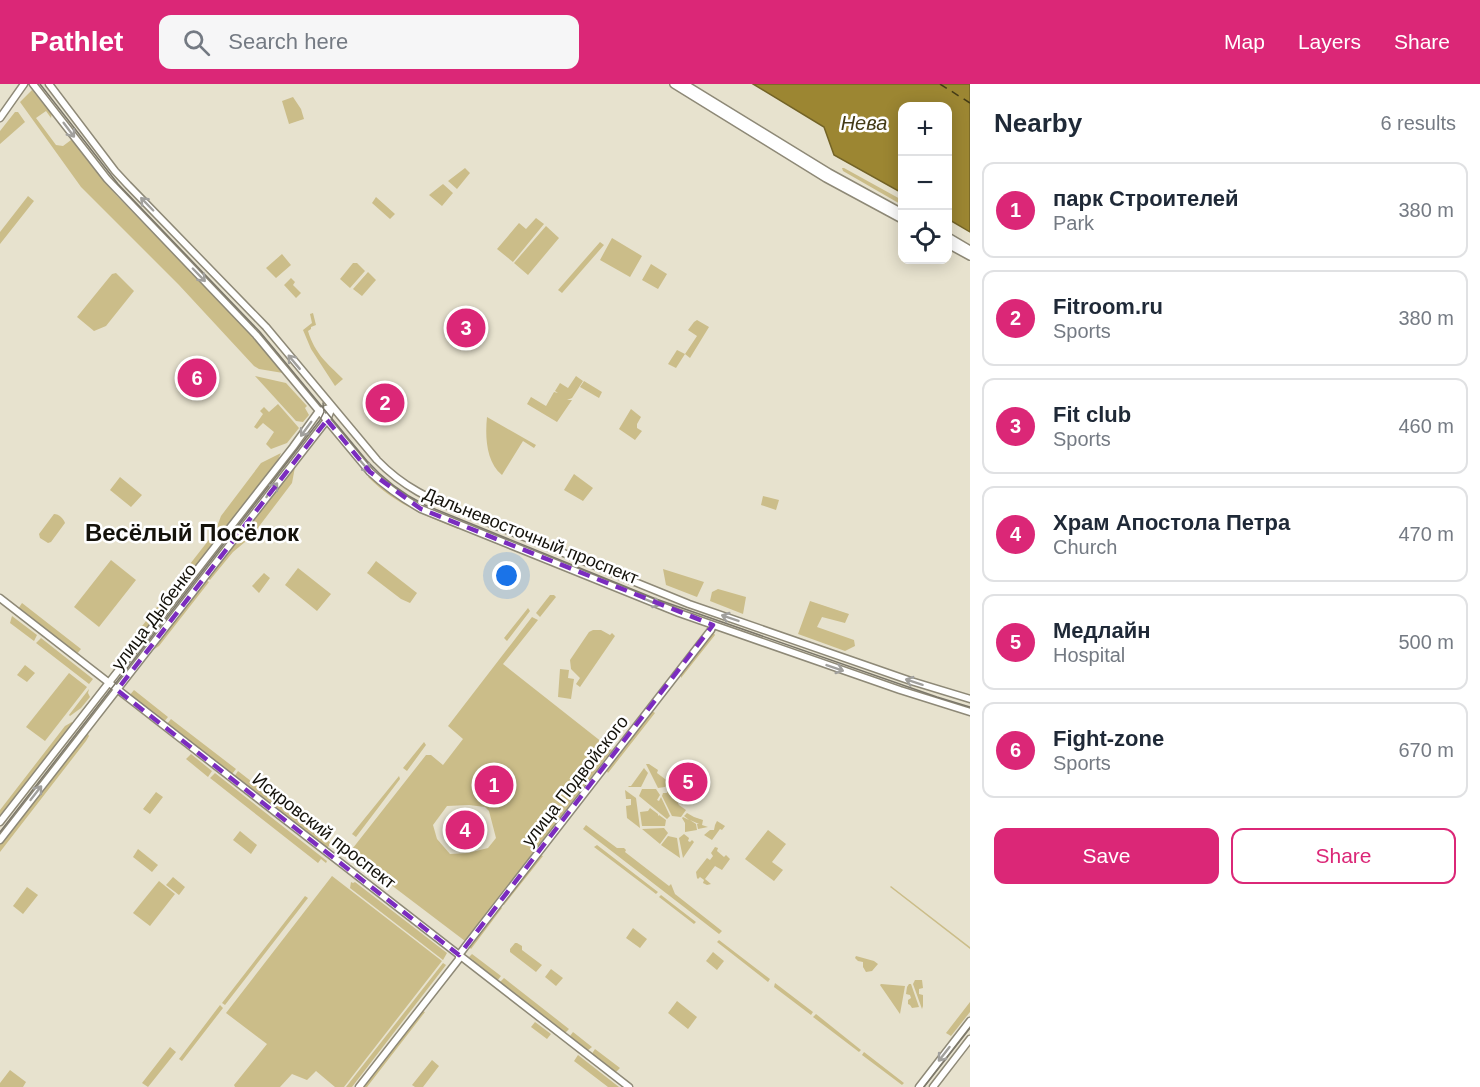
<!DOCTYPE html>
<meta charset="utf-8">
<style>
:root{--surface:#fff;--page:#f6f6f7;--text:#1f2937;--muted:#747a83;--line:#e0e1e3;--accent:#db2777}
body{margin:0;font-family:Helvetica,sans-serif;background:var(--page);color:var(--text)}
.controls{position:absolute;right:18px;top:18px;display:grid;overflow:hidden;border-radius:12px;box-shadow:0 3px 15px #0003}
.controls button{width:54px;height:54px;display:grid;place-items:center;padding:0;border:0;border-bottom:2px solid var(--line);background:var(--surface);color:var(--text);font:30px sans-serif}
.you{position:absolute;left:507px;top:492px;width:21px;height:21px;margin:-15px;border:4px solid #fff;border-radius:50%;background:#1a73e8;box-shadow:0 0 0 9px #1a73e833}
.badge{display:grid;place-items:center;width:39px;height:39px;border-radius:50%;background:var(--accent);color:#fff;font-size:20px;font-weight:700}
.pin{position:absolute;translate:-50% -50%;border:3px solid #fff;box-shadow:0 2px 6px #0006}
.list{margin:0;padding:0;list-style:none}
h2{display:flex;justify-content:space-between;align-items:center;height:78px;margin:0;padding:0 24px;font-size:26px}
h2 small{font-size:20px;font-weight:400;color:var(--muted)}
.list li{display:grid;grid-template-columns:39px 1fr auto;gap:18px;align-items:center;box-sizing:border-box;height:96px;margin:0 12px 12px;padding:0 12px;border:2px solid var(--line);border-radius:12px}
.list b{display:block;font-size:22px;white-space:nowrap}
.list p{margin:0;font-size:20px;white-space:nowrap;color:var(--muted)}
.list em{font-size:20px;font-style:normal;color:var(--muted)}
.actions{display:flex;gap:12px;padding:18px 24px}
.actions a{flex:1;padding:14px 0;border:2px solid var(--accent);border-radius:12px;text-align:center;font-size:21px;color:var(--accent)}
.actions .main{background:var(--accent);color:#fff}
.icon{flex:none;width:33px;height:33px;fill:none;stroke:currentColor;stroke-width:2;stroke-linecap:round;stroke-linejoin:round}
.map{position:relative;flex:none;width:970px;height:1003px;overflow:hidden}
header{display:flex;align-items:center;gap:36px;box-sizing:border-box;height:84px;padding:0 30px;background:var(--accent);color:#fff}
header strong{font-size:28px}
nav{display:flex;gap:33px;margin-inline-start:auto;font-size:21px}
.search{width:420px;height:54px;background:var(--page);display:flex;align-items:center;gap:15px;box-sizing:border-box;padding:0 21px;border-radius:12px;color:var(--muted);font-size:22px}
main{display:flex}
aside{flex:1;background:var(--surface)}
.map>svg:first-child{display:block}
.green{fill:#cbbd89;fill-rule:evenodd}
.water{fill:#9c8632;stroke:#736326;stroke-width:1.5}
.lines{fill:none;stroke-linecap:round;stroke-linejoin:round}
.ferry{stroke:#443b17;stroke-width:1.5;stroke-dasharray:8 6;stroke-linecap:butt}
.secondary-casing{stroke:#8e8977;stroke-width:9}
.primary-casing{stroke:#8e8977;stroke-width:10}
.secondary{stroke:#fff;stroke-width:6}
.primary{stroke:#fff;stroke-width:7}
.tram{stroke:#7c786b;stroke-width:1.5}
.oneway{stroke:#a1a09d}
.marked{fill:none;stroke:#7b2cbf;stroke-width:4.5;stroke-dasharray:12 8;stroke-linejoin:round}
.labels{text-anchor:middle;stroke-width:5;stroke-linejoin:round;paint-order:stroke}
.street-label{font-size:18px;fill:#14120b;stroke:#fff}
.water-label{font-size:20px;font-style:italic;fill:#443b17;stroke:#fff}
.district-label{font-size:24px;font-weight:bold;fill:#14120b;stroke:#fff}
</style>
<header>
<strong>Pathlet</strong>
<div class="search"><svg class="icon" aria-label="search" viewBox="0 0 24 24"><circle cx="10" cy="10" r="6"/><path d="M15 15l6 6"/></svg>Search here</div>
<nav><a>Map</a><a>Layers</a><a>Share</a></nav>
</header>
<main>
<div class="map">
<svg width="970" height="1003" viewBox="0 0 970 1003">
<rect width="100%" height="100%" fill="#e7e2ce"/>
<path class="green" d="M32,6L44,21L45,20L52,29L51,34L46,27L36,34L56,61L63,62L71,56L75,58L102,95L117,112L234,232L254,253L283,288V289L259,285L254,282L179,201L81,103L20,18Z
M293,13L301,25L304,35L289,40L282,17Z
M15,28H18L25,38L0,60V47Z
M465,84L470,89L457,105L448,97Z
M842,84H844L902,116V121L843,87Z
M443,100L453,109L442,122L429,111Z
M28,112L34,117L0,160V148Z
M376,113L395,130L390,135L372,119Z
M536,134L544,140L513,178L497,165L519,139L526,145Z
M546,142L559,154L528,191L514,179Z
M612,154L642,172L630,193L600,176Z
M600,158L604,161L562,209L558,206Z
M282,170L291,181L276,194L266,184Z
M353,179H357L365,187L350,204L340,195Z
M651,180L667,190L658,205L642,196Z
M368,188L376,196L362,212L353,205Z
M116,189L134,207L106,242L94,247L77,233L112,190Z
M291,194L295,198L293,201L301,209L296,214L284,201Z
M313,229L316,241L311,243V245L308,247C315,270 327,279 343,295L335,302L311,265L303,246L312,239L310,230Z
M697,236L709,243L690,274L685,270L676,284L668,280L677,266L685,270L697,252L688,246L694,238Z
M255,292L286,299L307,322L305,324L309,331L303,338L296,337Z
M576,292L583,297L572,314L567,316H572L557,338L527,320L531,313L546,322L554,308L558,309L555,307L560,299L568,304Z
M584,297L602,308L599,314L580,303Z
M278,320L299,344L287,359L271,365L266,360L274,348L263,339L257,345L254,343L263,330L260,327L264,323L269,328Z
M631,325L641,333L637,340V344L642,347L635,356L619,345Z
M487,333L536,361L534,364L523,357L502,391C486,378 485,352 487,333Z
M281,369L275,382L195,484L190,480L215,448L221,432L261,379Z
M294,382L295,383L292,399L251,453L233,468L210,496L206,493Z
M574,390L593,404L583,417L564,406Z
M370,392C399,418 423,429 459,444L458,445C424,431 395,420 368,393Z
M120,393L142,411L131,423L110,406Z
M763,412L779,416L776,426L761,421Z
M54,430C59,430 64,435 65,439L51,458L48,459L40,454L39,450Z
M111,476L136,496L99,543L74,523Z
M376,477L417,509L410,519L401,515L367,489Z
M189,482L194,486L143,550L137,557L139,546Z
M298,484L331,510L317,527L285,501Z
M663,485L704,498L697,513L666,501Z
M264,489L270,494L259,509L252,502Z
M204,495L209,498L159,562L150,568Z
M718,505L746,513L743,530L710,517L712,508Z
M550,511H554L556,513L540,533L536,529Z
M810,517L849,530L845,539L822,533L817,543L854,556L855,562L845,567L798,550Z
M22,519L81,565L76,571L18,525Z
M528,524L530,527L507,557L504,554Z
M12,532L37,551L34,557L10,539Z
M532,533L538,536L503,580L612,666L465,857L349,769L426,671H431L443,681L463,655L448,642ZM469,721L485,723L489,727L496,754L488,764L468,769L450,770L437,755L433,741L447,722Z
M593,546H601L610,551L612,549L615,552L580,603L576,600L580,594L571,585L570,576L589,548Z
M713,548L715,551L681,594V590Z
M41,554L93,595L89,600L36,559Z
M25,581L35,589L27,598L17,591Z
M560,585L569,586L568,594L574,595L571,615L558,613Z
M69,589L87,603L45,657L26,643Z
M89,605L88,609L90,613L81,624L70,632L69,631Z
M134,606L168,633L163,639L129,612Z
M652,627L655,629L608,689L606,686Z
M171,635L236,685L232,690L166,641Z
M72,638L73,639L69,647L0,735V726L65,642Z
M87,648L89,652L86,657L0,768V759Z
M424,658L426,661L407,687L403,684Z
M191,670L212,687L208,693L186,675Z
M646,680H649L658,686L657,689L669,698L665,703L658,704Z
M644,684L648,689L641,703H628L629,702H631Z
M238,687L331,759L326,766L234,693Z
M215,689L327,777L326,779L321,775L318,779L210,694Z
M399,692L400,695L356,753L352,750Z
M642,705H656L660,711L657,716L659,717L661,713L670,732L667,735L639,712Z
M625,706L636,714L640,744L627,734L626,722L631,721V715H626Z
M668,706H671L679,721L686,726L681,733L672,732L662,712L663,709H667Z
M156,708L163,713L150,730L143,725Z
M650,724L658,730V732L659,731L666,736L665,742H642L640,728L648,727Z
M687,729L694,733L703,736L702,741L708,743L698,745L697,740H699L690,736L696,740L697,746L685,748V739L682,734L683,733L689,736L684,732Z
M717,737L725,742L722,746L720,745L712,756L704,751L710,746H714L715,741Z
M586,741L617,764H624L626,766L625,768L669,802L671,800L675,810L722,847L719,850L583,745Z
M664,744L668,749L660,760L642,745Z
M768,746L786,760L772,778L783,786L774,797L745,775Z
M240,747L257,761L251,770L233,756Z
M684,750L689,754L688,757L690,758L692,756L694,758L683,774L679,754Z
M668,752L677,754L680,774L661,761Z
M597,761L658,808L656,810L594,763Z
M715,763L718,764L717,767L724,773L726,771L730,775L722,786L715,782L705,795L711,800L707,801L703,799L704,796L700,793L698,795L697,794L696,788L707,774L710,776L713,772L711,769Z
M138,765L158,781L152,788L133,773Z
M540,771L543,772L504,821L502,820Z
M332,792L442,877L344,1003H335L316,987L307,996L292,990L280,1003H235L234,1001L267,960L226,929Z
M173,793L185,803L179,811L166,801Z
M159,797L175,810L150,842L133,829Z
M351,798L353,799L355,798L447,869L443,876L350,804Z
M891,802L970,863V865L890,803Z
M27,803L38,811L23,830L13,822Z
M661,811L696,838L694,840L659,813Z
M305,812L308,814L225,921L222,919Z
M500,822L502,824L471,865L469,863Z
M633,844L647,855L640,864L626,854Z
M719,856L770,895L768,898L717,858Z
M515,859H517L522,862V866L542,881L536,888L510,868V865Z
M713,868L724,877L717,886L706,877Z
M472,870L501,892L497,897L472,878L473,876L469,873Z
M856,872L874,877L878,880L872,887L866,888L863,883V878L858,877L855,874Z
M443,879L446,881L352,1003H346Z
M551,885L563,894L556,902L545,893Z
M504,894L569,945L564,950L499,899Z
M915,896H922L923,904L919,905V910L923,911V922L922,925L913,900Z
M775,899L813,928L811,931L774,903Z
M881,900L905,902L900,930L880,901Z
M909,900H911L919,923L912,924L910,921L908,920V916L911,914L910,911L906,910L907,903Z
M677,917L697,933L688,945L668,929Z
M970,918V928L951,952L946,949Z
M220,921L223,924L182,977L179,975Z
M422,927L425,928L367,1003H362Z
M816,930L861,966L859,968L813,933Z
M535,938L551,950L547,955L531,943Z
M573,948L592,963L587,967L570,954L571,953L570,952Z
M170,963L176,968L148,1003L142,999Z
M595,965L620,984L615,989L591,971Z
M864,968L904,999L902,1001L862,971Z
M578,971L619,1003H608L574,977Z
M432,976L439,982L423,1003H415L412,1001Z
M10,986L26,998L23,1003H0V999Z"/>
<path class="water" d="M753,0H970V148L948,135V22H902V109L834,71L824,43Z"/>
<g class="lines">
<path class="ferry" d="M940,0L970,19"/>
<defs>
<path id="secondary" d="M33,0L107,95L256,251L370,388C386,403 402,414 421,425L679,529L900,606L970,628
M49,0L115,87L128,101L266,243L377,376C404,404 430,415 465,429L689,520L911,597L970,615
M0,34L24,0
M0,514L629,1003
M0,738L293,363L319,327L332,323
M0,756L327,336L332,323
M359,1003L459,875V871L465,863L711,546L713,541
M919,1003L970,937
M933,1003L970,955"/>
<path id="primary" d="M674,0L826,94L902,135
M684,0L829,89L902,129
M948,153L970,166
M948,160L970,172"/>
</defs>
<use href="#secondary" class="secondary-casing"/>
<use href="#primary" class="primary-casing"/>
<use href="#secondary" class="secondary"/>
<use href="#primary" class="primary"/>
<path class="tram" d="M40,0L118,100L260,248L367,377C384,396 403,410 425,421L656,515L937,613L970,623
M0,748L320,336L324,328L323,319
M924,1003L970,944"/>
</g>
<defs><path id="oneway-shaft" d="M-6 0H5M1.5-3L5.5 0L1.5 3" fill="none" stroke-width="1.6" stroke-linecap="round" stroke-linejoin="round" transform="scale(1.5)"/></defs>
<g class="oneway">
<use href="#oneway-shaft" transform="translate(69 46) rotate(53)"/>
<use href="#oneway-shaft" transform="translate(147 120) rotate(-134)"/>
<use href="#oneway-shaft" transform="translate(199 191) rotate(46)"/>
<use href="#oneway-shaft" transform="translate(294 278) rotate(-130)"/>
<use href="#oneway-shaft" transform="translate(306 345) rotate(126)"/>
<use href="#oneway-shaft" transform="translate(364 381) rotate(49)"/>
<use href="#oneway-shaft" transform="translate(272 406) rotate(-52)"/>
<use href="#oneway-shaft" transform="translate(652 518) rotate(22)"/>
<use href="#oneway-shaft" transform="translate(730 534) rotate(-161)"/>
<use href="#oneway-shaft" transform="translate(835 584) rotate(19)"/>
<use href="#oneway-shaft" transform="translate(914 598) rotate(-162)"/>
<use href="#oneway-shaft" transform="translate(36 709) rotate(-52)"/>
<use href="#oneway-shaft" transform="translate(944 970) rotate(128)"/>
</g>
<path class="marked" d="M327,336L370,388L421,425L713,541L459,871L117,606Z"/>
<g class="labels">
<g class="street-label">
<text transform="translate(531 452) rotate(22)" y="6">Дальневосточный проспект</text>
<text transform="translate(154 533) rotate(-53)" y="6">улица Дыбенко</text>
<text transform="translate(575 697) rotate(-52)" y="6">улица Подвойского</text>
<text transform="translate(324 747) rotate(38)" y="6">Искровский проспект</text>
</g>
<g class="water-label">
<text x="864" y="46">Нева</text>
</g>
<g class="district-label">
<text x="192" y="457">Весёлый Посёлок</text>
</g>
</g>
</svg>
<div class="controls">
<button>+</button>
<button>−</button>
<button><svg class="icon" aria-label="locate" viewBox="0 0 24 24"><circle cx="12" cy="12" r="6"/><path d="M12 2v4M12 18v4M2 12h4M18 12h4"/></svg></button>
</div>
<div class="you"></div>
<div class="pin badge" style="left:494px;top:701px">1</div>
<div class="pin badge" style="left:385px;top:319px">2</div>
<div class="pin badge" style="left:466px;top:244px">3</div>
<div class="pin badge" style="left:465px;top:746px">4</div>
<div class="pin badge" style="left:688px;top:698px">5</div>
<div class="pin badge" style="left:197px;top:294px">6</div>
</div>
<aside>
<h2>Nearby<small>6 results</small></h2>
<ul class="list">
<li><span class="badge">1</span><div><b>парк Строителей</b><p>Park</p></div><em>380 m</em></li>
<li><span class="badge">2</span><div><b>Fitroom.ru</b><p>Sports</p></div><em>380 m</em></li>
<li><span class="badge">3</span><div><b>Fit club</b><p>Sports</p></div><em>460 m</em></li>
<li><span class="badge">4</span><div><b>Храм Апостола Петра</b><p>Church</p></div><em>470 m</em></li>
<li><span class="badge">5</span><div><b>Медлайн</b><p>Hospital</p></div><em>500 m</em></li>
<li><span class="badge">6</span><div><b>Fight-zone</b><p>Sports</p></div><em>670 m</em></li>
</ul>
<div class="actions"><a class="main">Save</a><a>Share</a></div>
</aside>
</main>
